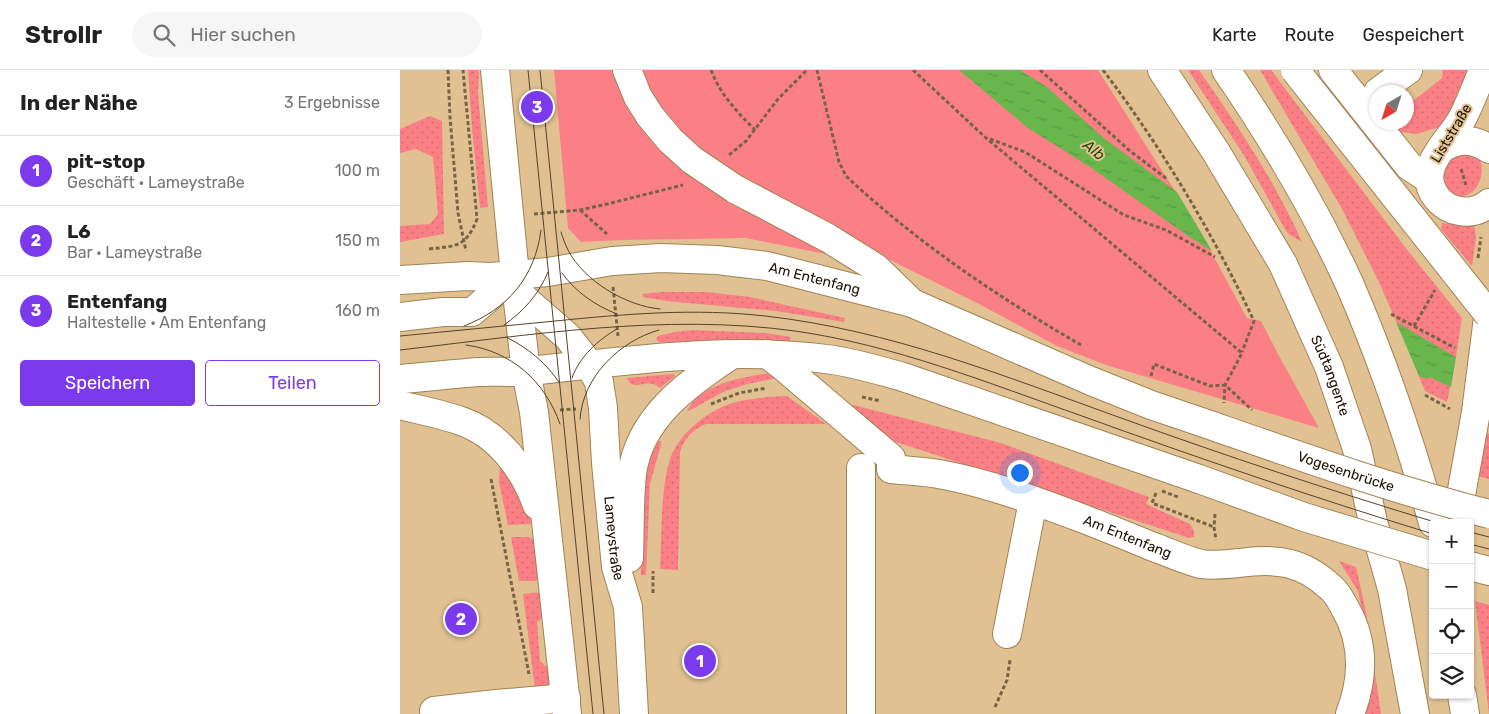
<!DOCTYPE html>
<html lang="de">
<meta charset="utf-8">
<style>
:root{--surface:#fff;--page:#f6f6f6;--text:#222;--muted:#767676;--line:#e0e0e0;--accent:#7c3aed}
body{margin:0;font-family:Rubik,sans-serif;background:var(--page);color:var(--text)}
.controls{position:absolute;right:15px;bottom:15px;display:grid;overflow:hidden;border-radius:5px;box-shadow:0 1px 4px #0004}
.controls button{width:45px;height:45px;display:grid;place-items:center;padding:0;border:0;border-bottom:1px solid var(--line);background:var(--surface);color:var(--text);font:25px sans-serif}
.compass{position:absolute;left:969px;top:15px;width:45px;height:45px;border-radius:50%;background:var(--surface);box-shadow:0 1px 4px #0004;rotate:219deg}
.you{position:absolute;left:619px;top:402px;width:18px;height:18px;margin:-12px;border:4px solid #fff;border-radius:50%;background:#1a73e8;box-shadow:0 0 0 8px #1a73e833}
.badge{display:grid;place-items:center;width:32px;height:32px;border-radius:50%;background:var(--accent);color:#fff;font-size:16px;font-weight:700}
.pin{position:absolute;translate:-50% -50%;border:2px solid #fff;box-shadow:0 1px 5px #0006}
.list{margin:0;padding:0;list-style:none}
h2{display:flex;justify-content:space-between;align-items:center;height:65px;margin:0;padding:0 20px;font-size:21px}
h2 small{font-size:16px;font-weight:400;color:var(--muted)}
.list li{display:grid;grid-template-columns:32px 1fr auto;gap:15px;align-items:center;box-sizing:border-box;height:70px;padding:0 20px;border-top:1px solid var(--line)}
.list b{display:block;font-size:19px;white-space:nowrap}
.list p{margin:0;font-size:16px;white-space:nowrap;color:var(--muted)}
.list em{font-size:16px;font-style:normal;color:var(--muted)}
.actions{display:flex;gap:10px;padding:15px 20px}
.actions a{flex:1;padding:11px 0;border:1px solid var(--accent);border-radius:5px;text-align:center;font-size:18px;color:var(--accent)}
.actions .main{background:var(--accent);color:#fff}
.icon{flex:none;width:28px;height:28px;fill:none;stroke:currentColor;stroke-width:2;stroke-linecap:round;stroke-linejoin:round}
.map{position:relative;flex:none;width:1089px;height:644px;overflow:hidden}
header{display:flex;align-items:center;gap:30px;box-sizing:border-box;height:70px;padding:0 25px;background:var(--surface);border-bottom:1px solid var(--line)}
header strong{font-size:24px}
nav{display:flex;gap:28px;margin-inline-start:auto;font-size:18px}
.search{width:350px;height:45px;background:var(--page);display:flex;align-items:center;gap:12px;box-sizing:border-box;padding:0 18px;border-radius:28px;color:var(--muted);font-size:19px}
main{display:flex}
aside{flex:1;background:var(--surface)}
.map>svg:first-child{display:block}
.grass{fill:url(#grass-dots)}
.green{fill:#fb8086}
.water{fill:url(#water-ripples)}
.lines{fill:none;stroke-linecap:round;stroke-linejoin:round}
.minor-casing{stroke:#a08354;stroke-width:30}
.major-casing{stroke:#a08354;stroke-width:30}
.highway-casing{stroke:#a08354;stroke-width:30}
.path{stroke:#786344;stroke-width:3;stroke-dasharray:4 2.5;stroke-linecap:butt}
.minor{stroke:#fff;stroke-width:28}
.major{stroke:#fff;stroke-width:28}
.highway{stroke:#fff;stroke-width:28}
.tram{stroke:#55442b;stroke-width:1}
.major-bridge-casing{stroke:#a08354;stroke-width:30;stroke-linecap:butt}
.highway-bridge-casing{stroke:#a08354;stroke-width:30;stroke-linecap:butt}
.path-bridge{stroke:#786344;stroke-width:3;stroke-dasharray:4 2.5;stroke-linecap:butt}
.major-bridge{stroke:#fff;stroke-width:28}
.highway-bridge{stroke:#fff;stroke-width:28}
.labels{text-anchor:middle;stroke-width:4;stroke-linejoin:round;paint-order:stroke}
.street-label{font-size:14px;fill:#1a0f00;stroke:#e1c191}
.water-label{font-size:15px;font-style:italic;fill:#184b00;stroke:#e1c191}
</style>
<header>
<strong>Strollr</strong>
<div class="search"><svg class="icon" aria-label="search" viewBox="0 0 24 24"><circle cx="10" cy="10" r="6"/><path d="M15 15l6 6"/></svg>Hier suchen</div>
<nav><a>Karte</a><a>Route</a><a>Gespeichert</a></nav>
</header>
<main>
<aside>
<h2>In der Nähe<small>3 Ergebnisse</small></h2>
<ul class="list">
<li><span class="badge">1</span><div><b>pit-stop</b><p>Geschäft · Lameystraße</p></div><em>100 m</em></li>
<li><span class="badge">2</span><div><b>L6</b><p>Bar · Lameystraße</p></div><em>150 m</em></li>
<li><span class="badge">3</span><div><b>Entenfang</b><p>Haltestelle · Am Entenfang</p></div><em>160 m</em></li>
</ul>
<div class="actions"><a class="main">Speichern</a><a>Teilen</a></div>
</aside>
<div class="map">
<svg width="1089" height="644" viewBox="0 0 1089 644">
<defs>
<pattern id="grass-dots" width="8" height="8" patternUnits="userSpaceOnUse" patternTransform="scale(1.25)"><rect width="8" height="8" fill="#fb8086"/><path d="M2 2h.1M6 6h.1" fill="none" stroke="#d76d72" stroke-width="1.8" stroke-linecap="round"/></pattern>
<pattern id="water-ripples" width="26" height="14" patternUnits="userSpaceOnUse" patternTransform="scale(1.25)"><rect width="26" height="14" fill="#68b64c"/><path d="M2 4q2-2 4 0t4 0M15 11q2-2 4 0t4 0" fill="none" stroke="#5a9b41"/></pattern>
</defs>
<rect width="100%" height="100%" fill="#e1c191"/>
<path class="grass" d="M68,0H79L78,22L88,137L80,138L72,58Z
M788,0H799C836,53 876,113 902,172L890,165L886,161L845,87Z
M860,0H871L1005,177L1062,248L1056,287L1047,332L1025,321L1007,276L978,210L942,139Z
M1043,0H1071L1066,21L1040,57L1016,64L1001,62L992,57L989,53L1006,52L1007,36L1042,8Z
M30,46L42,51L44,164L0,172V156L30,154L38,144L33,87L16,79L0,83V59Z
M1065,80C1069,82 1076,84 1079,88C1089,106 1071,142 1043,118V90Z
M1042,153C1054,155 1061,157 1074,153L1076,167L1072,196L1041,159Z
M263,222H306L350,227L445,248L444,252L376,241L266,231L243,227L242,224Z
M293,260L366,263L391,267L390,272L353,270L266,272H259L256,270L258,266L275,262Z
M380,302L383,307L347,314L323,322L287,342C298,312 352,305 380,302Z
M272,304L275,305L274,307L260,318C259,317 255,314 253,314C243,311 232,321 227,308Z
M387,326L426,354H306C292,360 285,368 280,382L278,500L260,499C262,465 260,421 270,389C274,378 281,368 289,360C320,330 346,328 387,326Z
M442,332L601,373L749,427L746,434L790,454L794,461V467L789,468L493,371L465,356Z
M1084,361L1089,364V409L1077,406Z
M257,371H261V375L250,414L246,505H241C241,474 240,395 257,371Z
M100,387L129,438L131,454L108,455L99,412Z
M111,467H128L133,469L139,507L136,511H119Z
M939,491L956,497L966,542L981,644H965L969,626L971,584L958,521Z
M142,522L145,546L137,552L140,591L149,599L151,616L135,619L123,524Z
M1075,531L1089,535V644Z"/>
<path class="green" d="M154,0H698L796,154L847,248L861,251L879,286L919,358L706,295L657,276L579,234L486,188L440,161L340,106L325,131L424,179L425,184L346,168L223,170L181,172L168,158Z"/>
<path class="water" d="M559,0H620L647,17L705,69L777,122L812,181L788,166L690,97L628,58Z
M996,252L1056,287L1051,317L1029,307L1027,309L1019,306Z"/>
<g class="lines">
<defs>
<g id="minor">
<path d="M933,0L1009,96L1029,109"/>
<path d="M1083,0C1077,15 1071,31 1063,47C1051,71 1013,98 1037,128C1043,135 1051,140 1060,141C1071,143 1081,140 1089,133"/>
<path d="M978,22L1008,0"/>
<path d="M1041,79C1057,68 1073,68 1089,79"/>
<path d="M0,247L43,242H72L115,205"/>
<path id="s1" d="M367,284L385,298L491,388V399C508,401 526,401 544,405C591,414 639,432 684,449C707,458 729,467 751,476C768,482 784,490 801,494C814,496 827,494 839,493C876,488 902,491 930,517C937,522 941,531 945,538C965,573 964,608 950,644"/>
<path d="M461,398V644"/>
<path d="M607,564L633,431"/>
<path d="M35,644L34,641L96,634L166,628"/>
</g>
<g id="major">
<path id="s2" d="M91,207L116,220L129,233L168,267L189,294L199,312L203,338L206,393L216,497L228,537L234,644"/>
<path id="s3" d="M0,210L68,206L91,207L148,202L212,191L261,188L317,190L367,196L512,233L691,311L751,335L804,353"/>
<path d="M116,214L126,302L134,342L167,644"/>
<path d="M0,309C26,307 53,304 79,302C95,301 112,303 128,301C226,291 328,276 426,289C452,292 478,300 503,307L799,409"/>
<path d="M0,335C20,340 41,344 61,351C99,364 124,399 137,435"/>
<path d="M229,488C230,461 229,432 232,404C239,348 287,314 331,285"/>
<path d="M1070,496L1089,501"/>
</g>
<g id="highway">
<path d="M95,0L115,205"/>
<path d="M227,0L238,27L250,46"/>
<path id="s4" d="M762,0L816,82L883,194L929,297L957,379L973,452L992,519L1015,644"/>
<path d="M826,0C872,67 915,139 949,213C983,291 1010,371 1033,453"/>
<path d="M335,119L428,168L476,198L512,233"/>
<path d="M1056,453L1076,342L1089,240"/>
<path d="M1062,625L1065,644"/>
</g>
</defs>
<use href="#minor" class="minor-casing"/>
<use href="#major" class="major-casing"/>
<use href="#highway" class="highway-casing"/>
<path class="path" d="M48,0L50,47L58,143L66,181
M311,0C320,24 337,42 355,60
M417,0L439,92L446,106C516,172 598,227 681,275
M513,0L586,68L842,283L825,315L824,333
M640,0L730,81L767,109
M703,0C762,78 812,162 854,251L842,282
M590,69L625,82L724,145L766,160L815,187
M329,85L346,71L378,29L407,0
M1061,99L1066,115
M180,140L207,164
M134,144L180,140L207,134L283,115
M29,179C57,176 66,177 77,149L63,0
M1078,188L1081,167
M213,217L218,266
M991,244L1055,278
M1014,256L1035,220
M751,306L754,294L810,316L825,315L852,340
M1025,325L1050,339
M462,327L481,331
M311,334L339,323L367,318
M160,340L176,339
M91,409L129,604
M756,423L752,433L814,457
M815,444L814,457L816,470
M253,523V501
M595,637L607,610L610,590"/>
<use href="#minor" class="minor"/>
<use href="#major" class="major"/>
<use href="#highway" class="highway"/>
<path class="tram" d="M128,0L193,644
M140,0L204,644
M161,162C163,168 165,174 168,180C184,211 226,236 260,239
M162,203C176,222 194,235 217,244
M104,255C124,241 139,224 148,202
M64,256C108,239 135,207 141,160
M0,266C52,261 104,256 155,251C225,244 295,238 365,246C490,260 604,306 721,348C826,386 932,421 1038,453
M106,267C128,278 145,292 159,312
M66,275C111,281 145,311 160,354
M0,280C130,265 264,243 395,261C494,275 588,313 682,346C798,388 915,428 1033,464
M172,308C179,287 199,269 217,259
M180,349C183,306 220,271 259,260
M1070,462L1089,467
M1070,474L1089,479"/>
<defs>
<g id="major-bridge">
<path id="s5" d="M804,353C899,386 992,419 1089,444"/>
<path d="M799,409L904,447L1033,486"/>
</g>
<path id="highway-bridge" d="M895,0L1089,245
M250,46L270,70L292,90L335,119"/>
</defs>
<use href="#major-bridge" class="major-bridge-casing"/>
<use href="#highway-bridge" class="highway-bridge-casing"/>
<path class="path-bridge" d="M762,421L778,427"/>
<use href="#major-bridge" class="major-bridge"/>
<use href="#highway-bridge" class="highway-bridge"/>
</g>
<g class="labels">
<g class="street-label">
<text transform="translate(1051 63) rotate(-59)" y="5">Liststraße</text>
<text dy="5" stroke="none"><textPath href="#s3" startOffset="418">Am Entenfang</textPath></text>
<text dy="5" stroke="none"><textPath href="#s4" startOffset="350">Südtangente</textPath></text>
<text dy="5" stroke="none"><textPath href="#s5" startOffset="150">Vogesenbrücke</textPath></text>
<text dy="5" stroke="none"><textPath href="#s1" startOffset="420">Am Entenfang</textPath></text>
<text dy="5" stroke="none"><textPath href="#s2" startOffset="310">Lameystraße</textPath></text>
</g>
<g class="water-label">
<text transform="translate(694 80) rotate(39)" y="5">Alb</text>
</g>
</g>
</svg>
<div class="controls">
<button>+</button>
<button>−</button>
<button><svg class="icon" aria-label="locate" viewBox="0 0 24 24"><circle cx="12" cy="12" r="6"/><path d="M12 2v4M12 18v4M2 12h4M18 12h4"/></svg></button>
<button><svg class="icon" aria-label="layers" viewBox="0 0 24 24"><path d="M12 4l9 5-9 5-9-5zM3 14l9 5 9-5"/></svg></button>
</div>
<svg class="compass" viewBox="-18 -18 36 36"><path d="M0-13l5 13h-10z" fill="#e53935"/><path d="M0 13l5-13h-10z" fill="#767676"/></svg>
<div class="you"></div>
<div class="pin badge" style="left:300px;top:591px">1</div>
<div class="pin badge" style="left:61px;top:549px">2</div>
<div class="pin badge" style="left:137px;top:37px">3</div>
</div>
</main>
